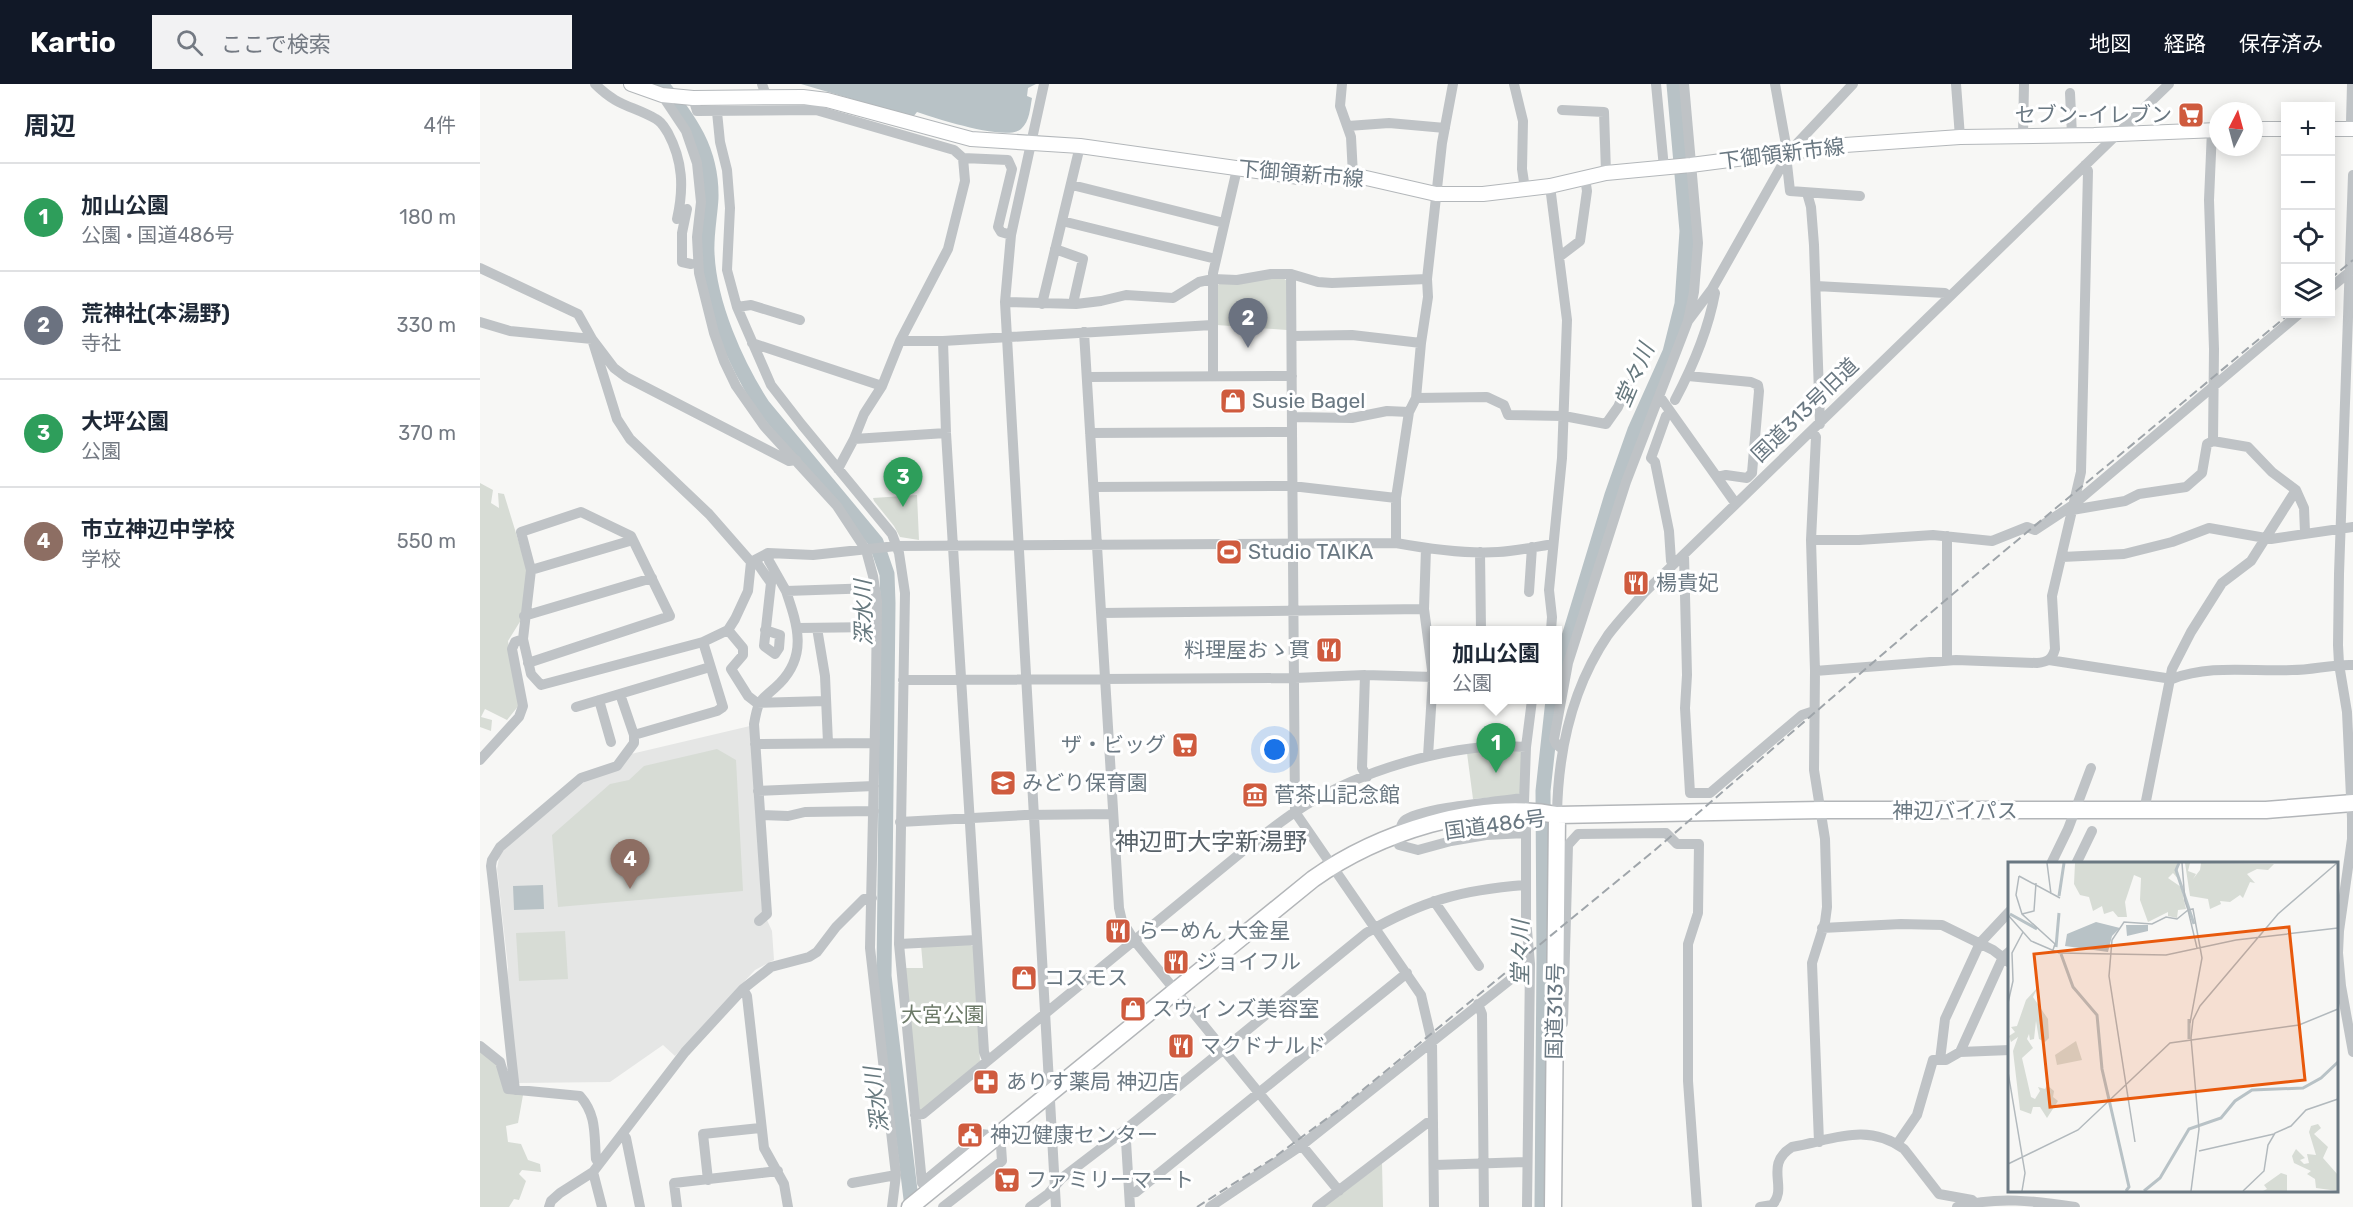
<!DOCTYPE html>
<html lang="ja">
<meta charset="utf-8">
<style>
:root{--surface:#fff;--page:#f2f2f3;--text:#1f2937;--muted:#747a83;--line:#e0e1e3;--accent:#111827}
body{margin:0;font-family:Rubik,"Noto Sans JP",sans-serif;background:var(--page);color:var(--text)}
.controls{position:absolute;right:18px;top:18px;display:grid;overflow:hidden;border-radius:0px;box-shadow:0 3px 15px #0003}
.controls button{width:54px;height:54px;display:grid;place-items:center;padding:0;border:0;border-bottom:2px solid var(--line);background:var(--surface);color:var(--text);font:30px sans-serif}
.compass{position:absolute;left:1729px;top:18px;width:54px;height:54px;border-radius:50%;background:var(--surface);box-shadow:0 3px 15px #0003;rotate:6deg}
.you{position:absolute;left:795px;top:666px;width:21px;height:21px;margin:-15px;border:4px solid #fff;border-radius:50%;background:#1a73e8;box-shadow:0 0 0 9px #1a73e833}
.badge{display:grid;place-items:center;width:39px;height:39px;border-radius:50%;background:var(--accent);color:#fff;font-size:20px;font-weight:700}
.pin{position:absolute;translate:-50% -50px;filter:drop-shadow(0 2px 3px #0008)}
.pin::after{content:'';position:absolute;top:32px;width:21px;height:18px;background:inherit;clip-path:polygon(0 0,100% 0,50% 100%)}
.popup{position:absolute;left:950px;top:542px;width:132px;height:78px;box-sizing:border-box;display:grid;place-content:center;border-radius:0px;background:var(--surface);filter:drop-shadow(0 2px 4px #0005);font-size:20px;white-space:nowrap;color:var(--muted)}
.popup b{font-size:22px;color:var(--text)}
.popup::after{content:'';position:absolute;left:50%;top:100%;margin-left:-12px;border:12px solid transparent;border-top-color:var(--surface)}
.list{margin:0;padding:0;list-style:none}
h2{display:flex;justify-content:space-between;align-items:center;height:78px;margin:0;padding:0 24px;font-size:26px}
h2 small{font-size:20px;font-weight:400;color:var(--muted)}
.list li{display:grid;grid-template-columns:39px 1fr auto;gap:18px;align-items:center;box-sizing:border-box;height:108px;padding:0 24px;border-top:2px solid var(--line)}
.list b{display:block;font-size:22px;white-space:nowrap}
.list p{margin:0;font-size:20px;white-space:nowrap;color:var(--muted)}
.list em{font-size:20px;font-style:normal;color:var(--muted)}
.icon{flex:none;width:33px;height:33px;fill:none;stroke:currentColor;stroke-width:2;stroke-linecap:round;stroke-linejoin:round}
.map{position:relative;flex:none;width:1873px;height:1123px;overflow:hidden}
header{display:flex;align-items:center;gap:36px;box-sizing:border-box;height:84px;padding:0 30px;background:var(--accent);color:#fff}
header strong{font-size:28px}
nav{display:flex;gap:33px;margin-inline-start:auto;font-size:21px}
.search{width:420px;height:54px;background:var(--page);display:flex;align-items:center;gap:15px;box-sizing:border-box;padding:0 21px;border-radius:0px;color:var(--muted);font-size:22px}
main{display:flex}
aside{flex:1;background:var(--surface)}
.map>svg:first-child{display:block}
.built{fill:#e5e6e5}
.green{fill:#d7dcd5}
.water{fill:#b8c2c6}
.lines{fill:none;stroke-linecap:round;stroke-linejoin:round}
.river{stroke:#b8c2c6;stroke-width:15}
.major-casing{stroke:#b3b7ba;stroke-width:16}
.highway-casing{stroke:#b3b6b9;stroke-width:19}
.minor{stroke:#bfc3c6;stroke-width:10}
.major{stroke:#fff;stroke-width:14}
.highway{stroke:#fff;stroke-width:16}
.rail{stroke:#9fa5aa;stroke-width:2;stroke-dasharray:9 4.5;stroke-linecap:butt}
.labels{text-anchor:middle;stroke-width:6;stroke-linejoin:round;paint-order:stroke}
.poi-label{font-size:21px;fill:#6a7882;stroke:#fff;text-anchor:start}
.street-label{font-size:21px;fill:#6a7882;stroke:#fff}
.park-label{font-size:21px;fill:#6c7a68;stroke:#fff}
.water-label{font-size:22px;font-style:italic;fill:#66787e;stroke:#fff}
.quarter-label{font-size:24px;fill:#576168;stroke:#fff}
.inset-river{fill:none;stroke:#b8c2c6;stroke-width:3}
.inset-road{fill:none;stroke:#b2b9bd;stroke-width:1.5}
.view{fill:#e8590c;fill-opacity:0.15;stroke:#e8590c;stroke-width:3}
.inset-edge{fill:none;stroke:#6a7882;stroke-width:3}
</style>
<header>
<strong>Kartio</strong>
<div class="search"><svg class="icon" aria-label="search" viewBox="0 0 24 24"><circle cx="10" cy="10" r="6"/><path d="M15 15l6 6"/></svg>ここで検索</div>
<nav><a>地図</a><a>経路</a><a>保存済み</a></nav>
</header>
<main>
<aside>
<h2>周辺<small>4件</small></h2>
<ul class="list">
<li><span class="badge" style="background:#2e9e5b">1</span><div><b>加山公園</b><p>公園 · 国道486号</p></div><em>180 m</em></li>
<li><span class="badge" style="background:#6b7280">2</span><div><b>荒神社(本湯野)</b><p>寺社</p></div><em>330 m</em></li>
<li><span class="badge" style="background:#2e9e5b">3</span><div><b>大坪公園</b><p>公園</p></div><em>370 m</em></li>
<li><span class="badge" style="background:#8d6e63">4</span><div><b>市立神辺中学校</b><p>学校</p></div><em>550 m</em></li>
</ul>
</aside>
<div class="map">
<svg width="1873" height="1123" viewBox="0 0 1873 1123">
<rect width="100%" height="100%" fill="#f7f7f5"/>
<path class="built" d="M270,642L282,825L292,847L294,876L275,886L195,972L183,961L130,998L36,999L26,910L28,883L17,785L19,774L24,765L110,693L151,670Z"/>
<path class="green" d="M802,193L807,197V246L737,241L736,203L740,199Z
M0,399L13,406L11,419L19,424L18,409L24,410L47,485L41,536L28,557L40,620L27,636L5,625L1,633L12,636L11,647L0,643Z
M437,411L439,456L420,453L414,442L394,417L393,414Z
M237,665L256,676L263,807L78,823L72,751L130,700L149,696L164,682Z
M1037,665L1044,670L1042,707L1038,711L993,715L987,669Z
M85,847L88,895L39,897L36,849Z
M488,859L494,863L500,977L442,1026H439L424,884H443L441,861Z
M0,967L18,980L43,1011L38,1039L26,1042L28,1058L41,1060L48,1076L60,1080L61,1088L42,1086L39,1090L46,1097L39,1116L34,1115L29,1123H0Z
M902,1079L903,1123H844Z"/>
<path class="water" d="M321,0H556L548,4L547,12L552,14C550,24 550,37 541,45C527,58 455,34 437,28L433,33Z
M63,801L64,825L34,826L33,802Z"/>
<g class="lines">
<path class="river" d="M181,0C209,36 232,65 231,114C230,132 226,151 227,169C229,220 256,281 283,322L396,458L407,490L408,519L404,892L432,1123
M1078,589L1132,411L1155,346L1190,268L1202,220L1207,147L1194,0
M1062,1123L1064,874L1063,707L1073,616"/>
<defs>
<path id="major" d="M151,0L182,11L213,14L323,13L347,16L491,55L600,62L819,93L873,91L956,110H1003L1070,102L1126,89L1211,81L1365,61L1480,53L1614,51L1738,46
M1774,45H1806
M1850,45H1873"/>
<path id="highway" d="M430,1123L833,795C898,749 998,716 1077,731L1342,726H1786L1873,719
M1073,1123L1077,731"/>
</defs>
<use href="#major" class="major-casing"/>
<use href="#highway" class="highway-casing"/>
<path class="minor" d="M115,0C138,23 151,21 176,35C182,38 184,43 188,49C203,77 204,104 197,135
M282,0L287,14
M564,0L531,151L525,218L576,1123
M862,0L860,22L871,53L873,91
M1034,0L1043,37L1042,85L1045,105
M1176,0L1184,84
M1295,0L1306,61L1310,67
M1476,0L1480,53
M1872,0L1871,38L1873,45
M1590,9L1592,51
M182,11L206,47L217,79L221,118L217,153L219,189L234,249L244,277L256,302L284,342L357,422L386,466L393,492L397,517L396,599L390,864L416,1091L412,1123
M213,14L217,27L336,26L474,66L483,74L485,97L468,165L420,257
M1082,26L1124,28L1126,89
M237,28L240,58L247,86L250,124L247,186L257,223L291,301L322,341L412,450L419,469L425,509L419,860L442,1099
M868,42L909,39L965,44
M1732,46L1729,116L1734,265L1733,357L1768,363L1792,388L1816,406L1824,424L1825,448
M1543,52L1544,0
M483,74L528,76L532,85L518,143L521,148L531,151
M1302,74L1307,80L1310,107L1380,112
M1873,91L1859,490L1858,561L1859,580L1867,628L1872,734V755L1859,847L1858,869L1861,902L1873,968
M592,101L744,139
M1070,102L1087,236L1082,374L1069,506L1072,533L1071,546
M1327,109L1331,123L1334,161L1340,340
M207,125L202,149V178L211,180
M582,137L736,175
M575,165L603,175L594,215L596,220
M1079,173L1100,157L1107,107L1105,94
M0,184L98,230L112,255L137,335L150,355L229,430L271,478L268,507L255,535L248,546L223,558L61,601L51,590L43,555L51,486L41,448L101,428L151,452L190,532L48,579
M811,190L812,348
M1336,202L1465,209L1469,213
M1850,204L1871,187
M525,218L596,220L621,217L646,211L693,214L719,198L733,195L757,196L791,190H811L838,198L852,199L947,195
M562,220L600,62
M257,223L271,221L320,236
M1208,237L1232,205L1310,67L1373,0
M0,238L30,247L112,255L134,284L146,293L309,377L316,376
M604,248L639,824L642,837L654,856L859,1107
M813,252L872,251L941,259
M463,257L466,349L504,968L507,976
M272,259L402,302
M733,292V189L757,85
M1208,292L1271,298L1278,301L1279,307L1272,389L1267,394L1246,391L1237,393
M608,293L812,292
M1180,313L1256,420
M936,314L1007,313L1024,321L1028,331L1084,332L1126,340L1138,323L1148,300
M1195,316C1213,282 1228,247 1235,209L1232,205
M1186,332L1171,374L1175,378L1189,447L1191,477L1194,480
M812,333L872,334L907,327L929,328
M1332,347L1336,353L1331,456L1335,587L1334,686L1345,755L1347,823L1345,838L1332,879L1339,1058
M610,349L812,348L815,728L941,911L952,958L954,1123
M374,355L466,349
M358,385L374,355L384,330L402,302L420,257H463L732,241
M614,403L812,402L916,414
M1592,426L1645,417L1659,410L1706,403L1722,389L1727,360L1733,357
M1467,452V576
M1331,456H1379L1453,451L1512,457L1547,443L1555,446L1593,421L1819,230
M916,459V414L929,328L936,314L941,259L948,213L947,195L962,59L973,0
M946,464L944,525L953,593L948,672
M1000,468L1001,546
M288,469L289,477L306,507L395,504
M1204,471L1207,591L1205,624L1210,709H1230L1322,631L1334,627
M1582,473L1644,470L1692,458L1729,444L1791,455L1873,443
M275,476L291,499L284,562L295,570L299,564L300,551L285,546
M271,478L288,469L333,471L416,462L916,459C949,465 984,470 1018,468C1036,467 1055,463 1073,460
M51,486L153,456
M1049,508L1052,463
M621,529L944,525
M44,532L172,494
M318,544L397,543
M337,544L345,592L348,659
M248,546L263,564V571L251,585L268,612L277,619L346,617
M1569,576L1692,595C1731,580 1772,588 1812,586C1833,586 1852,580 1873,581
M1335,587L1476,576L1557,579C1567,578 1572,576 1575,565L1572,512L1601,388L1608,87L1605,81
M885,591L882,684L887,693
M423,596L815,594L885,591L954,593
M119,616L131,658
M96,623L230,583
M154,651L237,627L243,623L223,558
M275,660L395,659
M1082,665L1076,660L1074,655L1088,579L1146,398L1208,237L1214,208L1218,159L1204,0
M0,676L39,633L43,622L32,565L35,558L43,555
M278,707L394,702
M1044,718L1046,663L1052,616
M1664,727L1692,585L1711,548L1742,499L1771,477L1816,406
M281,731L308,732L325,728L394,727
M1077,731C1078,668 1092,604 1128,551C1139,536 1152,523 1164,509L1689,0
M420,738L545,731L633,730
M1046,745V835L1050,880L1047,1123
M919,750C920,745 921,740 924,737C938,724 1022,717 1043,714
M919,761L938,766L971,757L1006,751L1046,749
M1571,780L1588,745L1611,684
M1596,780L1612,747
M954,817L999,882
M279,837L287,830L274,640C279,611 281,618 300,599C328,570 317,540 306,507
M1342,844L1421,840L1462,841L1513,866L1530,879
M419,860L496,856
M263,905L267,912L284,1064L304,1100L308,1123
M998,920L1002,930L1004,1123
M1083,939L1088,761L1098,750L1186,749L1197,760H1219L1218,829L1208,860V997L1217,1123
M0,962L20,978L28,1005L100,1012C117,1031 114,1051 116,1075L119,1080
M1480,968L1523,873L1530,867
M1460,976L1465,935L1500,859L1530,827
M35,1006C26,931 20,856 11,782L12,776L20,763L101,694L137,682L154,659V651L140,610
M435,1031L443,1030L763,767C780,754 797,740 815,728C875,688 973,657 1046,663
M641,1049L646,1057L650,1123
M143,1050L146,1054L160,1123
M1417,1060L1437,1031L1453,976H1466L1480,968L1530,966
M955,1081L1047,1078
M113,1088L122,1123
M228,1096L223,1050L280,1044
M372,1099L416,1091
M442,1099L501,1050L518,1052
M650,1109L656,1108L927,889
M69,1123L71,1117L80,1109L113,1088L205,968L263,905L291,883L329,873L337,868L356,843L384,815L392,814
M197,1123L194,1099L298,1087
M463,1123L522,1077L521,1062
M550,1123L568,1110L582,1094L641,1049L886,849C942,817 981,806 1045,801
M730,1123L822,1061L1050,880
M837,1123L947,1039L953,1038
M1280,1123L1292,1121C1309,1104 1283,1081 1312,1063C1353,1056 1386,1038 1424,1065L1459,1110L1492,1116L1495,1119
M1477,1123C1516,1112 1556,1117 1595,1123"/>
<use href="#major" class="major"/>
<use href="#highway" class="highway"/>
<path class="rail" d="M1850,195L1873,176
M717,1123L792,1075L857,1027L1175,766L1468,514L1809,230"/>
</g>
<defs>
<symbol id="supermarket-square" viewBox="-11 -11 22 22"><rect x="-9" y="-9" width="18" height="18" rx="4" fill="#cf5b3e" stroke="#fff"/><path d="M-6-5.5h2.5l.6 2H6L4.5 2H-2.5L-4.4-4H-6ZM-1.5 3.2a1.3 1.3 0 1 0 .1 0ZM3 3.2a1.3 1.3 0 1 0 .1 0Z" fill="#fff"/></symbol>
<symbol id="shop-square" viewBox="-11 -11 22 22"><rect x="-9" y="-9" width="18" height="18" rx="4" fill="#cf5b3e" stroke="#fff"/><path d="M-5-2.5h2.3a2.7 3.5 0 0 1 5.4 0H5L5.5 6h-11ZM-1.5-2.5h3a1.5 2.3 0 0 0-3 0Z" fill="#fff"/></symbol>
<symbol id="stadium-square" viewBox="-11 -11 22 22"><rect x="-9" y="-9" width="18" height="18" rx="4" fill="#cf5b3e" stroke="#fff"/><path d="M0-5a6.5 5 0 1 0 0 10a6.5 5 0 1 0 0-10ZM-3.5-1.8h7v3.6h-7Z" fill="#fff"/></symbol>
<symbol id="restaurant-square" viewBox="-11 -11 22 22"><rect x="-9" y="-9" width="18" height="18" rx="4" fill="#cf5b3e" stroke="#fff"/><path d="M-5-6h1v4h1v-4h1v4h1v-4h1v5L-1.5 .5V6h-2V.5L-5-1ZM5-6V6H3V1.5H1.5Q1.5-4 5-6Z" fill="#fff"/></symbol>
<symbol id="school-square" viewBox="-11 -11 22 22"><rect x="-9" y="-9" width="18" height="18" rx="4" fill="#cf5b3e" stroke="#fff"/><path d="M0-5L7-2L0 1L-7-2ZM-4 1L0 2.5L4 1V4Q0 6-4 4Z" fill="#fff"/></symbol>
<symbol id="museum-square" viewBox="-11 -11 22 22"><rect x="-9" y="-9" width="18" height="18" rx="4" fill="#cf5b3e" stroke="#fff"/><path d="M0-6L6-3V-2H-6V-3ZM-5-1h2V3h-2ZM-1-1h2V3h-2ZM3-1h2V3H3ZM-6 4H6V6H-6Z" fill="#fff"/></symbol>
<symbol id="pharmacy-square" viewBox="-11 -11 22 22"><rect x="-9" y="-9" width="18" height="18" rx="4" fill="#cf5b3e" stroke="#fff"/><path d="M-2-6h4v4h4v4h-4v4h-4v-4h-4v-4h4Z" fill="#fff"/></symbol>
<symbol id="civic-square" viewBox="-11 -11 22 22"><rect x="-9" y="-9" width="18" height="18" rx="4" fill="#cf5b3e" stroke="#fff"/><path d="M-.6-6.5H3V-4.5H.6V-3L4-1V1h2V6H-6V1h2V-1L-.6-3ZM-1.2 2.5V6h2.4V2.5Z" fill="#fff"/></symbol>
</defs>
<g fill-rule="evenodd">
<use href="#supermarket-square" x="1696" y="16" width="30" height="30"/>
<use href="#shop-square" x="738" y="302" width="30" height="30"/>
<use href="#stadium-square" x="734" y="453" width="30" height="30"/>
<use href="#restaurant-square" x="1141" y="484" width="30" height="30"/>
<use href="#restaurant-square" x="834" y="551" width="30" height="30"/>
<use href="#supermarket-square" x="690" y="646" width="30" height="30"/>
<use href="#school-square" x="508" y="684" width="30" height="30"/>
<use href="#museum-square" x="760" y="696" width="30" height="30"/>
<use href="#restaurant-square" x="623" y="832" width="30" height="30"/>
<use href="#restaurant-square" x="681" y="863" width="30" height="30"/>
<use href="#shop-square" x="529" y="879" width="30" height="30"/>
<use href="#shop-square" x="638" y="910" width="30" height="30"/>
<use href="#restaurant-square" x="686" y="947" width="30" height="30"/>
<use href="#pharmacy-square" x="491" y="983" width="30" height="30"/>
<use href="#civic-square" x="475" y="1036" width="30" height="30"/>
<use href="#supermarket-square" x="512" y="1081" width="30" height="30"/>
</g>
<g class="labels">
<g class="poi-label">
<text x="1692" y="38" text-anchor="end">セブン-イレブン</text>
<text x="772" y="324">Susie Bagel</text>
<text x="768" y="475">Studio TAIKA</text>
<text x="1176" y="506">楊貴妃</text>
<text x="830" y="573" text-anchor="end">料理屋おゝ貫</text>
<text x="686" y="668" text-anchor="end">ザ・ビッグ</text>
<text x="542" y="706">みどり保育園</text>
<text x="794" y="718">菅茶山記念館</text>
<text x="658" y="854">らーめん 大金星</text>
<text x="716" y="885">ジョイフル</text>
<text x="564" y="901">コスモス</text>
<text x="672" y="932">スウィンズ美容室</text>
<text x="720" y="969">マクドナルド</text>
<text x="526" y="1005">ありす薬局 神辺店</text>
<text x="510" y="1058">神辺健康センター</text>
<text x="546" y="1103">ファミリーマート</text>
</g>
<g class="street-label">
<text transform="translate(1302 70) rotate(-7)" y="7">下御領新市線</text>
<text transform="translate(821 90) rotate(5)" y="7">下御領新市線</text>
<text transform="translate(1325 326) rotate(-44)" y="7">国道313号旧道</text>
<text x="1475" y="734">神辺バイパス</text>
<text transform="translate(1015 741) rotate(-8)" y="7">国道486号</text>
<text transform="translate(1075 927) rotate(-89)" y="7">国道313号</text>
</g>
<g class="park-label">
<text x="463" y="938">大宮公園</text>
</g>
<g class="water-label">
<text transform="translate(1154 291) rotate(-67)" y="8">堂々川</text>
<text transform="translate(383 529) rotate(-91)" y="8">深水川</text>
<text transform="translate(1040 869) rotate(-90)" y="8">堂々川</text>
<text transform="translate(396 1016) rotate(-97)" y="8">深水川</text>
</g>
<g class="quarter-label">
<text x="731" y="766">神辺町大字新湯野</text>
</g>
</g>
<g transform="translate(1528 778)">
<rect width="330" height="330" fill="#f7f7f5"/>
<path d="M67,1H169L171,18L165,11L160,16L173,25L178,47L170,48L169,56L160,54V50L140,60L132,38L133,16L126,13L117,40L119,55H110L105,49L96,52L94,44L85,49L81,35L72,33L66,22ZM177,1H182L180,9L188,12L185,17L192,8L193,1L266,2L260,8L249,7L239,12L247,21L242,20L235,36L232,33L222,40L212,39L213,42L202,47L200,37L182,34ZM30,125L25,135L40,157L41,176L37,180L31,177L28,159L26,177L22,178L21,172L19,177L25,186L14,196L23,235L27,237L32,229L30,225L37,227L39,223L46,229L45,235L50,239L39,256L32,245H25L23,252L12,248L5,189L10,175L3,180L1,174L7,170L3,165L9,164L18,138ZM68,179L74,198L49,203L47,193ZM310,262L313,266L306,272L320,285L315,296L330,313V329L308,326L307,317L299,312L303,309L286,301L284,294L288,287L297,296L292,298L296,302L301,301L299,292L308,293L301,270L303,264ZM273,311L279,313V329H255L259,327L256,323Z" fill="#d7dcd5"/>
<path d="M88,60L112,66L104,74L100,90L57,84L59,72ZM118,63H140V69L119,74Z" fill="#b8c2c6"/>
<path class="inset-river" d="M171,1L168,8L186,62M51,34L56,1M2,52L29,67M48,85L51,51M53,92L65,125L89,153L94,207L121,325L118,329M181,157V177M136,329L152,316L181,267L213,256L227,239L244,228L295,226L313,216L330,200"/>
<path class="inset-road" d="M39,1L43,32M174,1L177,39L180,48L185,47L194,96L182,161M11,14L8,33L14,52L47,82L45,88M11,14L52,36M14,52L26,49L28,21M0,53L23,79L51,91L158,93L228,78L330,66M0,141L5,119L4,91L15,70M183,176L185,158L192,144L270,52L329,1M183,176L191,267L183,329M0,210L17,311L14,329M127,280L101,114L104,78L116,60L144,62L158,55L169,57L180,48L189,86M191,289L266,272M0,302L70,268L162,181L291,163L330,147M235,329L256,309L260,283L267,271L283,264L298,248L330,237"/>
<path class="view" d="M281,65L297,218L42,245L26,92Z"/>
<rect width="330" height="330" class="inset-edge"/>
</g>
</svg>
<div class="controls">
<button>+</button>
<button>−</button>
<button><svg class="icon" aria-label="locate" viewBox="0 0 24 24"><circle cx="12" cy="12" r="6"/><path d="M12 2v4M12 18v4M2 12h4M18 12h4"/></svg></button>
<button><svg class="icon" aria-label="layers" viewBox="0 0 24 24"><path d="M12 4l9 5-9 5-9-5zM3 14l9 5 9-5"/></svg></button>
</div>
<svg class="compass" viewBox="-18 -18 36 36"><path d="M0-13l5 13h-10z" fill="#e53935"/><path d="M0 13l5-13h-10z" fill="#747a83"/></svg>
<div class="you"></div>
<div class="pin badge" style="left:1016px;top:689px;background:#2e9e5b">1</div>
<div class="popup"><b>加山公園</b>公園</div>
<div class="pin badge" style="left:768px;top:264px;background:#6b7280">2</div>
<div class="pin badge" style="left:423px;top:423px;background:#2e9e5b">3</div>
<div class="pin badge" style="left:150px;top:805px;background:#8d6e63">4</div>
</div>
</main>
